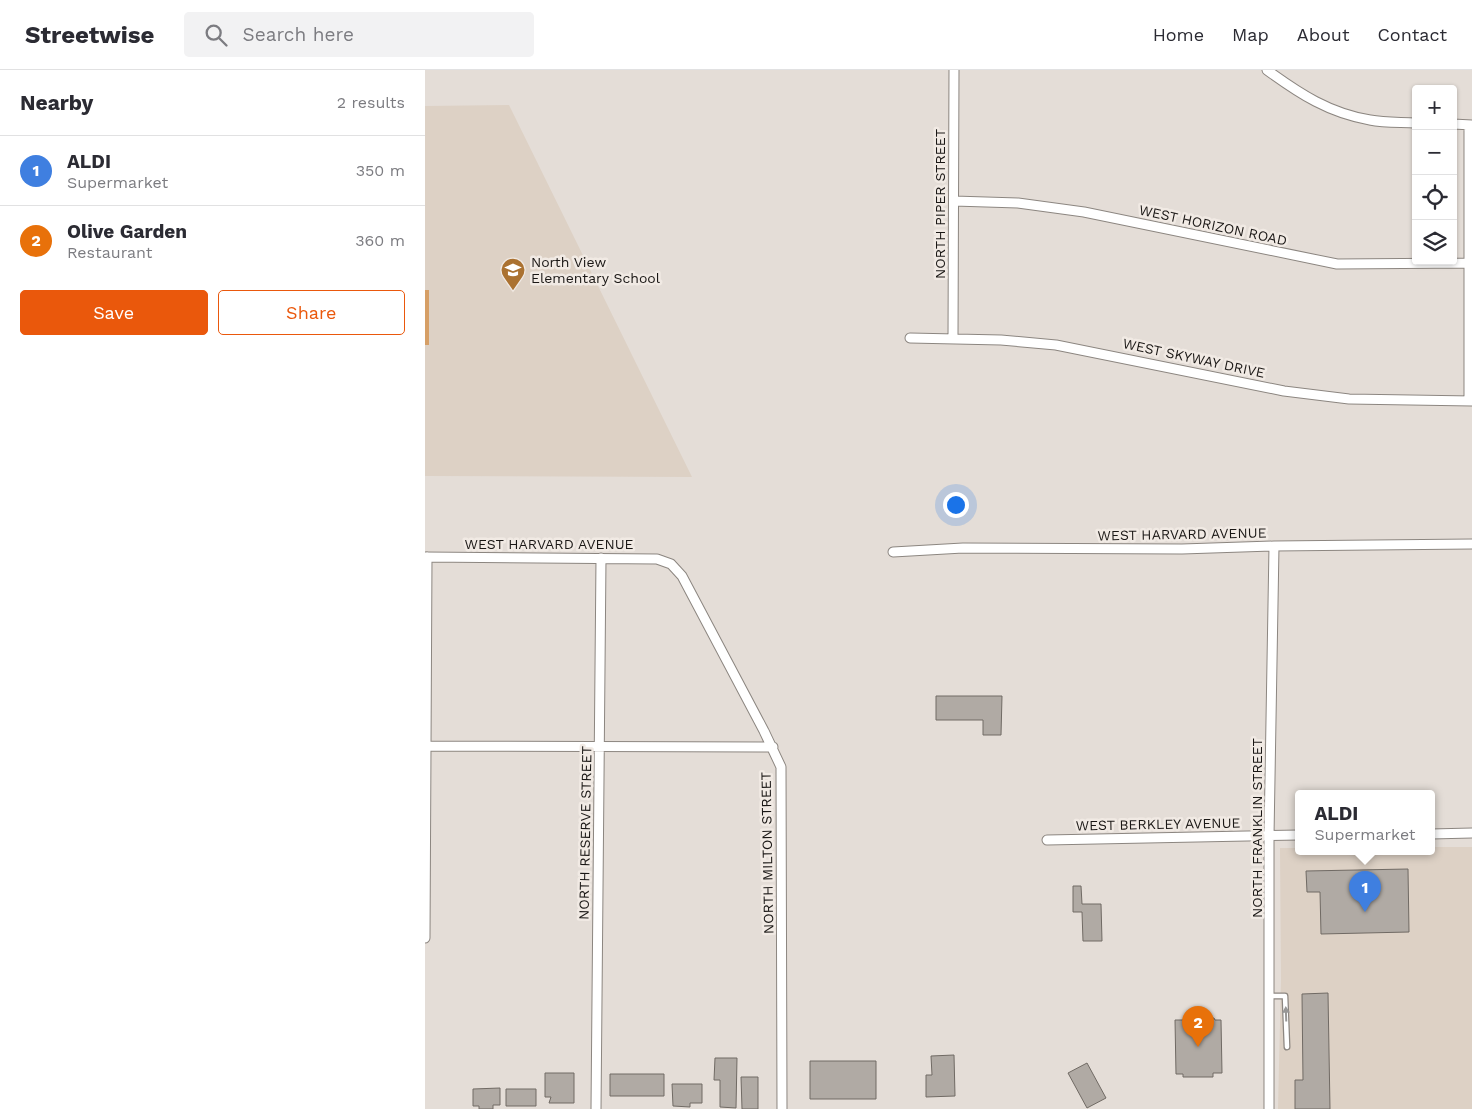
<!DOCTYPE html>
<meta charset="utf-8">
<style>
:root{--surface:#fff;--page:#f2f2f3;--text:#2b2b33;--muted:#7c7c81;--line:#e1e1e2;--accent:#ea580c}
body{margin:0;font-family:"Work Sans",sans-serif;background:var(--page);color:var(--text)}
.controls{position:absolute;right:15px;top:15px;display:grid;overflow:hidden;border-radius:5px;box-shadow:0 1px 4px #0004}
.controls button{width:45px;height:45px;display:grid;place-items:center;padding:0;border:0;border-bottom:1px solid var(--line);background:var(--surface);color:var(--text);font:25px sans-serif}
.you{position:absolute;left:530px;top:434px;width:18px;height:18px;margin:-12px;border:4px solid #fff;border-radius:50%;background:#1a73e8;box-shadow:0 0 0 8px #1a73e833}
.badge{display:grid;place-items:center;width:32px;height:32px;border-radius:50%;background:var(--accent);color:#fff;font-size:16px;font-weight:700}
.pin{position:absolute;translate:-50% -41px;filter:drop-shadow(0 1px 2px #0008)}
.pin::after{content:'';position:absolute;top:26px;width:18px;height:15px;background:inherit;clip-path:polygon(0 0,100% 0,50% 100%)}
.popup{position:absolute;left:870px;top:720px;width:140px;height:65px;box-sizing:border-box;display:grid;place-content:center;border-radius:5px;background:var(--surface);filter:drop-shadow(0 1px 4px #0005);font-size:16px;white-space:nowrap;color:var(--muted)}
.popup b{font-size:19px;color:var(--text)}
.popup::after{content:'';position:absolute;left:50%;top:100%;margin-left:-10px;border:10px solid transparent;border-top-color:var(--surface)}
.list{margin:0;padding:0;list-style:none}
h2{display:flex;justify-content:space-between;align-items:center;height:65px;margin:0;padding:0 20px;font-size:21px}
h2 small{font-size:16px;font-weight:400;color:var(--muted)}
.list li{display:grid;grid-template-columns:32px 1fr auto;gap:15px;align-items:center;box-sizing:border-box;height:70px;padding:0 20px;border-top:1px solid var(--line)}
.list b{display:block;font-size:19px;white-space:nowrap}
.list p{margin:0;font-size:16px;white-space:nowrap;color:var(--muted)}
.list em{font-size:16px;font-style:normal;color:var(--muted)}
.actions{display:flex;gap:10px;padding:15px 20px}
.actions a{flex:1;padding:11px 0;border:1px solid var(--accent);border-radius:5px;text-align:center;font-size:18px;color:var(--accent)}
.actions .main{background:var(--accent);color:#fff}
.icon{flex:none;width:28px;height:28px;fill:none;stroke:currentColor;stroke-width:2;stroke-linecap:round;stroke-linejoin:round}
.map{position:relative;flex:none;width:1047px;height:1039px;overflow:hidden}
header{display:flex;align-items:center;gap:30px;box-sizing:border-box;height:70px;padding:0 25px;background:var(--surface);border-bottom:1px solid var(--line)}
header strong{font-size:24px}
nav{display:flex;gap:28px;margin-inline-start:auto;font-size:18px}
.search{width:350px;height:45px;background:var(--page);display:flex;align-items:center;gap:12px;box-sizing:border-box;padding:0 18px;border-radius:5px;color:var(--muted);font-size:19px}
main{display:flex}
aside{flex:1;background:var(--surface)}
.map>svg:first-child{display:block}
.built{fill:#ddd1c5}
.green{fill:#d69f66}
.building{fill:#b0aaa4;stroke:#706a64}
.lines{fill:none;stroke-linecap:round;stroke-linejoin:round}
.lane-casing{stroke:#8c8680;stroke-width:7}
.street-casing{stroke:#8c8680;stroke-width:11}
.lane{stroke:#fff;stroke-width:4.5}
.street{stroke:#fff;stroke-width:9}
.oneway{fill:#989796}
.labels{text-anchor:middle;stroke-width:5;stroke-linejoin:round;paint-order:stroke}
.street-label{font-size:14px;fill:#1a1715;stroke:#f1eae4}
.poi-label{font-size:14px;fill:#1a1715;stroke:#f1eae4;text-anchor:start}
</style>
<header>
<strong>Streetwise</strong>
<div class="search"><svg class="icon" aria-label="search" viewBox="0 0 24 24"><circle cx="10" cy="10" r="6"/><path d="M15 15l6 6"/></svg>Search here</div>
<nav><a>Home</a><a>Map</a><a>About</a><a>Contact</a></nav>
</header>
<main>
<aside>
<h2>Nearby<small>2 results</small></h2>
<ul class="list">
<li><span class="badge" style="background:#3f7fe0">1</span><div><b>ALDI</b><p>Supermarket</p></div><em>350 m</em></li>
<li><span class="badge" style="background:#e8710a">2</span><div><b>Olive Garden</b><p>Restaurant</p></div><em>360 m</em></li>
</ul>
<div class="actions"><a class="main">Save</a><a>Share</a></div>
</aside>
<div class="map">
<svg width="1047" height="1039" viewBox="0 0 1047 1039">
<rect width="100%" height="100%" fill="#e4ddd7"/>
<path class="built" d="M84,35L267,407L0,406V36Z
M1006,777H1047V1039H853L856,909L855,778H874V781H1006Z"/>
<path class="green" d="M0,220H4V275H0Z"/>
<path class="building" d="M511,626H577L576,665H558V650H511Z
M983,799L984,862L896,864L895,822H882L881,801Z
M648,816H656L657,834H676L677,871H658L657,842H648Z
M903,923L905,1039H870V1010H878L877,924Z
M759,948H789L790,950H796L797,1003H788V1007H758V1004H751L750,950H758Z
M529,985L530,1026L501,1027V1005H507L506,986Z
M290,988H312L311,1038L295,1037V1010H289Z
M385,991H451V1029H385Z
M662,993L681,1028L662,1038L643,1003Z
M120,1003H149V1033H124L126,1027H120Z
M185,1004H239V1026H185Z
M316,1007H333V1039H317Z
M247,1014H277V1033H265V1037L248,1036Z
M75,1018V1035H68V1039H54V1036H48V1019Z
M81,1019H111V1036H81Z"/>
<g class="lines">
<defs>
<path id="lane" d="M845,926H860L862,977"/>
<path id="street" d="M842,0C875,24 904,43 945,50C960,53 976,52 991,53
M1028,54L1047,55
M529,131L593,133L659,142L912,194L1043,193
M485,268L576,270L631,275L859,321L924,329L1047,331
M528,269L529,0
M1044,331V55
M468,482L538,478L757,479L849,476L1047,474
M0,487L232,489L246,494L257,506L339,661L356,697L357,1039
M0,676L348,677
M1006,764L1047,763
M622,770L874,765
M0,868L2,487
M171,1039L176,488
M844,1039V766L849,476"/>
</defs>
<use href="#lane" class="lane-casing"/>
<use href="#street" class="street-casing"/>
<use href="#lane" class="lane"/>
<use href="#street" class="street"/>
</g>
<defs><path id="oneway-solid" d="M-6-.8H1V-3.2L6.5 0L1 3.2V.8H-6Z" transform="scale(1.25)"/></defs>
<use class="oneway" href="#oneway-solid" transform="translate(861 944) rotate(-92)"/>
<defs>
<symbol id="school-pin" viewBox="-11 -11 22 30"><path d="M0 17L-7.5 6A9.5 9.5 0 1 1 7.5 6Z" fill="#ab7231" stroke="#f1eae4"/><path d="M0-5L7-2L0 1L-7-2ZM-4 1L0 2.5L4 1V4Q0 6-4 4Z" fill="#fff"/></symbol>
</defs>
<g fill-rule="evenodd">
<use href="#school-pin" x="74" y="186" width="28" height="38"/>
</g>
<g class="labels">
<g class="street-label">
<text transform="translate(515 134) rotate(-90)" y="5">NORTH PIPER STREET</text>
<text transform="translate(788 155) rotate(12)" y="5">WEST HORIZON ROAD</text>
<text transform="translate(769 288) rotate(12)" y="5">WEST SKYWAY DRIVE</text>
<text transform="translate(757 464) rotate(-1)" y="5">WEST HARVARD AVENUE</text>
<text x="124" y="479">WEST HARVARD AVENUE</text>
<text transform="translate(733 754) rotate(-1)" y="5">WEST BERKLEY AVENUE</text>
<text transform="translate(832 758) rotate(-90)" y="5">NORTH FRANKLIN STREET</text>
<text transform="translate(160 763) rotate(-89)" y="5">NORTH RESERVE STREET</text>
<text transform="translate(342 783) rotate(-91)" y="5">NORTH MILTON STREET</text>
</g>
<g class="poi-label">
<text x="106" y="197">North View<tspan x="106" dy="16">Elementary School</tspan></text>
</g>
</g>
</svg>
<div class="controls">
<button>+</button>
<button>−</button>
<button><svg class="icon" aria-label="locate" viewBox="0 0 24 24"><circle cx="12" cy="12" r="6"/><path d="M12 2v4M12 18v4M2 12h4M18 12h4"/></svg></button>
<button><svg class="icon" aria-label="layers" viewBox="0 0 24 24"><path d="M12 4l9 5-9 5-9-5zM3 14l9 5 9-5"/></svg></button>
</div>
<div class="you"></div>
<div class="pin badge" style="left:940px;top:842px;background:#3f7fe0">1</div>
<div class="popup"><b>ALDI</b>Supermarket</div>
<div class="pin badge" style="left:773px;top:977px;background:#e8710a">2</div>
</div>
</main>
